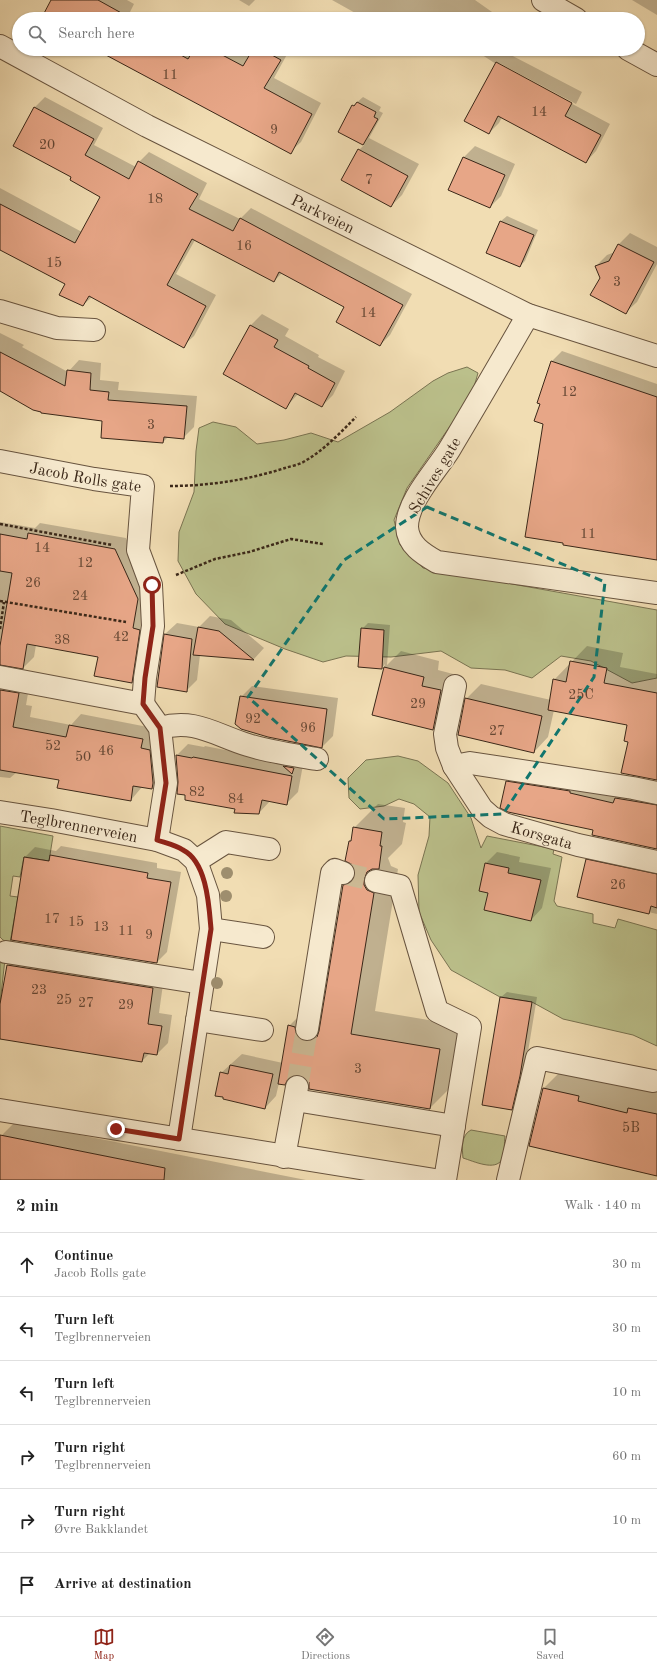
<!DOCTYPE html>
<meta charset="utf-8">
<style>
:root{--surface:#fff;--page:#f6f6f6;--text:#222;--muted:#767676;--line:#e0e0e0;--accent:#8f2418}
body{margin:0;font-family:"Old Standard TT",serif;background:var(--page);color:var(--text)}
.stop{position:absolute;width:12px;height:12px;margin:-9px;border:3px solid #8f2418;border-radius:50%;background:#fff}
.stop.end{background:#8f2418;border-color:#fff;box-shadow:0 1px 4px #0008}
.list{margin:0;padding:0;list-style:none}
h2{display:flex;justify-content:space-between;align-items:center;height:52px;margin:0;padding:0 16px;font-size:17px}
h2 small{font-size:13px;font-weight:400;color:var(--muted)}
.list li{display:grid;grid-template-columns:26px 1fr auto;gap:12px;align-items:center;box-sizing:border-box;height:64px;padding:0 16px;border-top:1px solid var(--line)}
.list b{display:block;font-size:15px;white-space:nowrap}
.list p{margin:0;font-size:13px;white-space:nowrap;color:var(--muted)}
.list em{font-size:13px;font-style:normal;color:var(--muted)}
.icon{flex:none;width:22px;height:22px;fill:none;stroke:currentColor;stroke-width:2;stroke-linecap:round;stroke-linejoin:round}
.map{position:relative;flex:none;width:657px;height:1180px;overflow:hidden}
.search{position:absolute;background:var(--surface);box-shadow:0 1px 3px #0004;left:12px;right:12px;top:12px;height:44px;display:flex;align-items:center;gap:10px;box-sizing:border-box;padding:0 14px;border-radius:22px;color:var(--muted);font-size:15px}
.sheet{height:436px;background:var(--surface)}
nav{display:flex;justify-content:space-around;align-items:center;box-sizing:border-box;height:56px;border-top:1px solid var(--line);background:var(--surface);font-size:11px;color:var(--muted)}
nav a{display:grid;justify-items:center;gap:2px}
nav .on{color:var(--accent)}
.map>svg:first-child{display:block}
.green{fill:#bbc08b;stroke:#7a7452}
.shadow{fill:#0003}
.building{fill:#e7a687;stroke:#3a2718}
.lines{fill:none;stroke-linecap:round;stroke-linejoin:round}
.minor-tunnel{stroke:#ccb994;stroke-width:22;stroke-dasharray:22 11;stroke-linecap:butt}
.minor-casing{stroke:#68543f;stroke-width:24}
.path{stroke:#3a2718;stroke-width:2.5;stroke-dasharray:3 2;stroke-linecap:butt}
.minor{stroke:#f6e9ce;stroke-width:22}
.tree{fill:#9e8e6e}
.route{stroke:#8f2418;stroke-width:5}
.marked{fill:none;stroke:#0f766e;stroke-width:3;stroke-dasharray:8 5;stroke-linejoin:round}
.labels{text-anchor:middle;stroke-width:3;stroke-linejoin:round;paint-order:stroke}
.number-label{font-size:14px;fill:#654734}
.street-label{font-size:16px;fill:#3a2718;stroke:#f6e9ce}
</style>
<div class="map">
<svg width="657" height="1180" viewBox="0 0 657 1180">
<rect width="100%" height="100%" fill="#f1ddb3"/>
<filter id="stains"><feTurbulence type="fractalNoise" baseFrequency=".005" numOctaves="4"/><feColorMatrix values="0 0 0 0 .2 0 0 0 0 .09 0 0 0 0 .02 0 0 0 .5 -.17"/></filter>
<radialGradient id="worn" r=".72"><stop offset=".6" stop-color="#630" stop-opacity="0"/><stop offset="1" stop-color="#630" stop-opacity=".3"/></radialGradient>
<path class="green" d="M467,367L478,373L474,387L455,419L407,488L394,520L400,545L423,568L657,610V678L632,683L591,661L561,656L532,678L505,670L471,668L441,651L391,657L346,656L323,662L285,649L225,624L196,594L178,561L179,532L194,492L196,451L199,428L213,422L236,427L257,444L284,440L311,433L338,442L390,412L433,381L448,373Z
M398,756L418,761L448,783L471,818L481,848L487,836L554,849L553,854L562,857L554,901L557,906L593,914V923L615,928L618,919L657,930V1046L633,1035L563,1019L532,1002L500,997L451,970L431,940L419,912L418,875L429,836L430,817L414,804L399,799L384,806L360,809L349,798L348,778L366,760Z
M0,826L53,836L49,861L24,857L20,877L13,876L10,896L18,897L10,943L3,940L0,937Z
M0,952L5,959L0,1004Z
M471,1130L505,1136C504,1143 505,1153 502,1159C496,1172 473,1161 463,1158C462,1148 461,1135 471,1130Z"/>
<path class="shadow" d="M52,0H127L134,4L130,12L143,19H42Z
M239,0H255L249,6Z
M332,0H475L502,19H366Z
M632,0H657V15Z
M95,49H241L251,55L254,49H290L274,78L321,103L301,142L290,152Z
M473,49H507L505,52L582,92L576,104L499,63V65L610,124L596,151L586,162L502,117L499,123L489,133L496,64Z
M45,97L103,128L94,145L136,167L139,162L149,152L207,183L199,199L240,219L251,208L412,294L390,335L380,345L345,307L282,273L274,281L195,240L176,274L216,295L194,336L183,346L92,297L83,305L67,284L0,249V188L82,232L101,197L73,177L15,145L35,107Z
M363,97L381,107L379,111L383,113L369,138L419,164L402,195L391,206L359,150L364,145L339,132L353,106Z
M475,146L515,164L501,196L490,207L450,189L464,157Z
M507,216L538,230L525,261L520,266L488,252L501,221Z
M630,233L657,247V264L637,302L625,313L596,266L607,255L615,252L619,244Z
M262,314L289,329L285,336L319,355L318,357L345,371L333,395L322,406L299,393L286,407L224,374L251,325Z
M0,333L24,345L22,347L68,372L79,360L101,363L100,380L119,382L118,390L197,396L194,427L183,438L168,437L163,442L103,421L0,390Z
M562,351L657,384V560L544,423L541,403L538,402L552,361Z
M0,522L35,528L40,523L126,538L148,587L143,671L132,682L99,656L36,645L34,657L23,668L0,664L3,641L0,640Z
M210,616L231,620L264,648L254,659L200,655L197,680L186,691L165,634L177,623L199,627Z
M368,623L390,625L387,665L401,651L439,661L438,670L457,675L449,713L433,728L373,714L385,664L382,668L362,629Z
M587,646L623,653L620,667L657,674V779L629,741L628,724L554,710L548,737L534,752L466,699L481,684L551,700L554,680Z
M30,682L26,705L32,706L30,717L71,725L81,714L153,728L163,777L152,788L142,787L131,800L60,779L17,772L10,778L0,777V683Z
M252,686L338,698L333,736L322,747L241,697Z
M188,744L204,747L205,746L303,765L298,792L286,804L270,801L259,813L237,808L187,794L179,782L177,755Z
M523,766L657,787V848L594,829L507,782Z
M378,804L405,808L403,822L406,823L402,844L388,858L391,866L398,869L375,1011L464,1026L454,1084L430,1108L310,1082L306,1077L299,1074H294L284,1084L279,1083L276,1096L265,1108L221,1073L242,1054L283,1063L289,1026L313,1002L323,1014L344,886L356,873L350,841L352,839L354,828Z
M603,844L657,855V914L578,896L587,860Z
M61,846L157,863V868L181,872L167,952L157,962L12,939L25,857L35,847L56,851Z
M497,852L520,857L519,862L551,868L542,908L531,920L489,892L486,863Z
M19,954L164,977L159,1013L172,1015L168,1043L157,1054L150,1053L142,1061L0,1038V1012L8,965Z
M507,992L537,997L525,1070L517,1103L511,1109L501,997Z
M568,1064L657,1085V1175L544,1088Z
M15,1122L306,1180H0L1,1136Z"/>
<path class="building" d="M51,0H98L125,15L122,19H41Z
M92,49H170L188,59L194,49H211L243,66L253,49H261L281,60L264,88L312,114L291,154L104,54L103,55Z
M496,62L572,103L565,116L601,135L586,163L498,116L489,134L464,121Z
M357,102L376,112L374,117L378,119L363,145L338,132L352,105L354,106Z
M34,107L94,139L85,155L129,179L138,161L198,194L189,209L233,231L240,218L403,305L380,346L336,322L344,307L279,272L274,282L192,239L167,285L206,306L184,348L89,296L83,306L59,295L65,284L0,250V204L75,243L100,197L70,180L71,177L13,146Z
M358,149L408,176L391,207L341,180Z
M463,157L505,175L490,208L448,190Z
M500,221L534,235L520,267L486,253Z
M618,244L654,262L626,314L590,295L600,278L595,266L609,261Z
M250,325L278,340L274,347L309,366L308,368L335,383L322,407L295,393L286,409L223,374Z
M0,352L65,386L67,370L91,373L90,390L109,392L108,400L187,406L184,439L164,437L163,443L101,438L102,421L41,413V412L33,410L0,391Z
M551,361L657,397V560L563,545V543L525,537L543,424L534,421L540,404L537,403Z
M28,533L115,549L138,599L133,628L140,630L132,683L94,676L98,657L27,644L23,669L0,665V646L12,573L0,571V534L27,539Z
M198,627L219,631L254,660L193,655Z
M361,628L384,630L382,669L358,667Z
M164,634L192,639L187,692L157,687Z
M570,661L607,668L604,683L657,693V780L621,773L628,742L624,741L627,725L548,710L553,679L566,682Z
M384,667L424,677L422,686L441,690L433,730L372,715Z
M0,690L19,693L13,727L66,737L69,725L143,739L141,748L150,750L153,783L152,789L133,786L131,801L57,788L59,780L0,770Z
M240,696L327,709L322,748L268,737L241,729L235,724Z
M465,698L542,716L534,753L458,735Z
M176,755L192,758L193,757L292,776L287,805L262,800L259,814L234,813L235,809L185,800V795L177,794L178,782Z
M283,766L294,768L292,774Z
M506,781L570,791V793L613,803L615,798L657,805V849L592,835L593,830L508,812L500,808Z
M353,827L382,832L380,846H382L379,869H372L367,872L364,879V885L367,890L374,893L351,1034L440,1049L430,1109L309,1089V1082L305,1078L299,1075H293L288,1079L285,1085L278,1084L288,1025L295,1027L296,1034L299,1039L305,1041L312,1040L317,1037L319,1031L343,885L351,883L355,877V871L353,865L345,861L349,841H351Z
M50,855L148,873L147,878L171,882L157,963L11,940L24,857L49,861Z
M586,859L657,874V908L651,906L649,914L577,897Z
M485,863L509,868L508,873L541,880L531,921L484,910L488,893L479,891Z
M7,965L153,988L148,1024L162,1026L157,1055L144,1053L142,1062L0,1039V1004Z
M500,997L532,1002L520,1076L512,1110L482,1105Z
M230,1065L273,1074L265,1109L223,1099V1097L215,1096L220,1072L228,1074Z
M543,1088L579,1096L578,1101L627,1113L628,1108L657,1114V1176L529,1146Z
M0,1135L165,1168L164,1180H0Z"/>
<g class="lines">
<path class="minor-tunnel" d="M343,873L376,881
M297,1087L307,1029"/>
<defs>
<g id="minor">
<path d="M543,0L576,19"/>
<path id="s1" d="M0,46L147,126L528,315L657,356"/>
<path d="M628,49L657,65"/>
<path d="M0,311L57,328L94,330"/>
<path d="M528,315C502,360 476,405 449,450C436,471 407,501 407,527C408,545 423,554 437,562L657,593"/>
<path id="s2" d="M0,461L94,479L143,486L138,550L151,585L153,626L145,678L143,704"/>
<path d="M0,677L143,704L160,728L166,783L157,840"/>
<path id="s3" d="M455,686L445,734L447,748L454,766L482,809L491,817L504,824L578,845L657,862"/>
<path d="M160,728C195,718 215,735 248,745C270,752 294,755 317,759"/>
<path d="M454,766L470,763L633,788L657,793"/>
<path id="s4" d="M0,812L51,820L157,840L184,850L196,861L208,895L211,929L179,1139"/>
<path d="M196,861L226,842L269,849"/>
<path d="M376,881L400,886L437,1011L470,1027L445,1180"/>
<path d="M211,929L263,937"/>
<path d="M6,952L202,983"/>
<path d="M197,1020L262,1030"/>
<path d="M307,1029L332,873L335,870L343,873"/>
<path d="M295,1100L454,1126"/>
<path d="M0,1110L435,1180"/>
<path d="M284,1157L297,1087"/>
<path d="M508,1180L537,1058L653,1081"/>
</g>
</defs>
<use href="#minor" class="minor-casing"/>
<path class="path" d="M170,486C208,486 248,480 285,468C291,466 299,465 305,461C324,450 340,433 356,417
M0,524L112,545
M176,575L215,559L249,552L291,539L323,544
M0,601L126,622
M0,629L4,602"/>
<use href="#minor" class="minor"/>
</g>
<g class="tree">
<circle cx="227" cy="873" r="6"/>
<circle cx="226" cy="896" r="6"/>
<circle cx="217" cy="983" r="6"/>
</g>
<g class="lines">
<path class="route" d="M116,1129L179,1139L211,929C209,906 207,862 183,850C176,845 166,843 157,840L166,783L160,728L143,704L145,678L153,626L152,585"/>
</g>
<path class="marked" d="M427,507L605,582L594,677L503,814L384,819L248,697L344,560Z"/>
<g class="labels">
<g class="number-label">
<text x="170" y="79">11</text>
<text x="539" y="116">14</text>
<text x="274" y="134">9</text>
<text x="47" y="149">20</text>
<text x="369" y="184">7</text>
<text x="155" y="203">18</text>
<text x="244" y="250">16</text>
<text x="54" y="267">15</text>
<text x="617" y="286">3</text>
<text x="368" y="317">14</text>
<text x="569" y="396">12</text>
<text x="151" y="429">3</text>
<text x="588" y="538">11</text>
<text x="42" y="552">14</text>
<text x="85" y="567">12</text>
<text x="33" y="587">26</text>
<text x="80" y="600">24</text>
<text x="121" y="641">42</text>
<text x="62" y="644">38</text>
<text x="581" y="699">25C</text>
<text x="418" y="708">29</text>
<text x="253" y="723">92</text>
<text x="308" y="732">96</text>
<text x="497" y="735">27</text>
<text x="53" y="750">52</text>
<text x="106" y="755">46</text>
<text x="83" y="761">50</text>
<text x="197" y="796">82</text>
<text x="236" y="803">84</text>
<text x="618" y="889">26</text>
<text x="52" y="923">17</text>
<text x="76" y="926">15</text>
<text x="101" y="931">13</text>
<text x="126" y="935">11</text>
<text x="149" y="939">9</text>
<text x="39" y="994">23</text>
<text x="64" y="1004">25</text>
<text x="86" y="1007">27</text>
<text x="126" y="1009">29</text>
<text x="358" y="1073">3</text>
<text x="631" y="1132">5B</text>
</g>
<g class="street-label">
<text dy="6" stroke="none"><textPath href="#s1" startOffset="364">Parkveien</textPath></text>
<text transform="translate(434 475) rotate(-59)" y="6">Schives gate</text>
<text dy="6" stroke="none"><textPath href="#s2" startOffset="87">Jacob Rolls gate</textPath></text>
<text dy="6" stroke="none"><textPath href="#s4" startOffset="80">Teglbrennerveien</textPath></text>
<text dy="6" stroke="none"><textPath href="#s3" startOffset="200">Korsgata</textPath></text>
</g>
</g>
<rect width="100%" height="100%" filter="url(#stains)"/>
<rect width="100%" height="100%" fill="url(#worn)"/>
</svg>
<div class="stop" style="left:152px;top:585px"></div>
<div class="stop end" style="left:116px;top:1129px"></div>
<div class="search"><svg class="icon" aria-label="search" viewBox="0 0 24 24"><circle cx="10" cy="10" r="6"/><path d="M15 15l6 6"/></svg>Search here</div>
</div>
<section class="sheet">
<h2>2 min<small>Walk · 140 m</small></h2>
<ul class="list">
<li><svg class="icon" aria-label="ahead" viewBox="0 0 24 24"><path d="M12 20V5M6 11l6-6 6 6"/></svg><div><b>Continue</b><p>Jacob Rolls gate</p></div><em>30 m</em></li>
<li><svg class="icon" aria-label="left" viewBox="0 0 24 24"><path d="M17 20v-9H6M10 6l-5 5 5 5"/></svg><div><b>Turn left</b><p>Teglbrennerveien</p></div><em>30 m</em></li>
<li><svg class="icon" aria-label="left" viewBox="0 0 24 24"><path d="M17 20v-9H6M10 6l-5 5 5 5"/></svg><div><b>Turn left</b><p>Teglbrennerveien</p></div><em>10 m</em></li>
<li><svg class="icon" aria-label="right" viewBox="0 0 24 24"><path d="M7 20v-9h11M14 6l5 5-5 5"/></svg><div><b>Turn right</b><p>Teglbrennerveien</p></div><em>60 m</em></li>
<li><svg class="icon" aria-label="right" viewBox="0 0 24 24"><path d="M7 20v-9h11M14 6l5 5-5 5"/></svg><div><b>Turn right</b><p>Øvre Bakklandet</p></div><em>10 m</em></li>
<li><svg class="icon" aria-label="arrive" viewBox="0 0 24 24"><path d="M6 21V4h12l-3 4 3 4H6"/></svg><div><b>Arrive at destination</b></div></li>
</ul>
</section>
<nav>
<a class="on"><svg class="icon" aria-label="map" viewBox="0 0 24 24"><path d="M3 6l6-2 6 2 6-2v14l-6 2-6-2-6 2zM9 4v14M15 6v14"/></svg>Map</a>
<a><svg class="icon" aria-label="directions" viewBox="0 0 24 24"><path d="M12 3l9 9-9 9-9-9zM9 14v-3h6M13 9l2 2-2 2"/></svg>Directions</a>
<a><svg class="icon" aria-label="saved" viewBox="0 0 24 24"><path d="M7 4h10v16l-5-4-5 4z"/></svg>Saved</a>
</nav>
